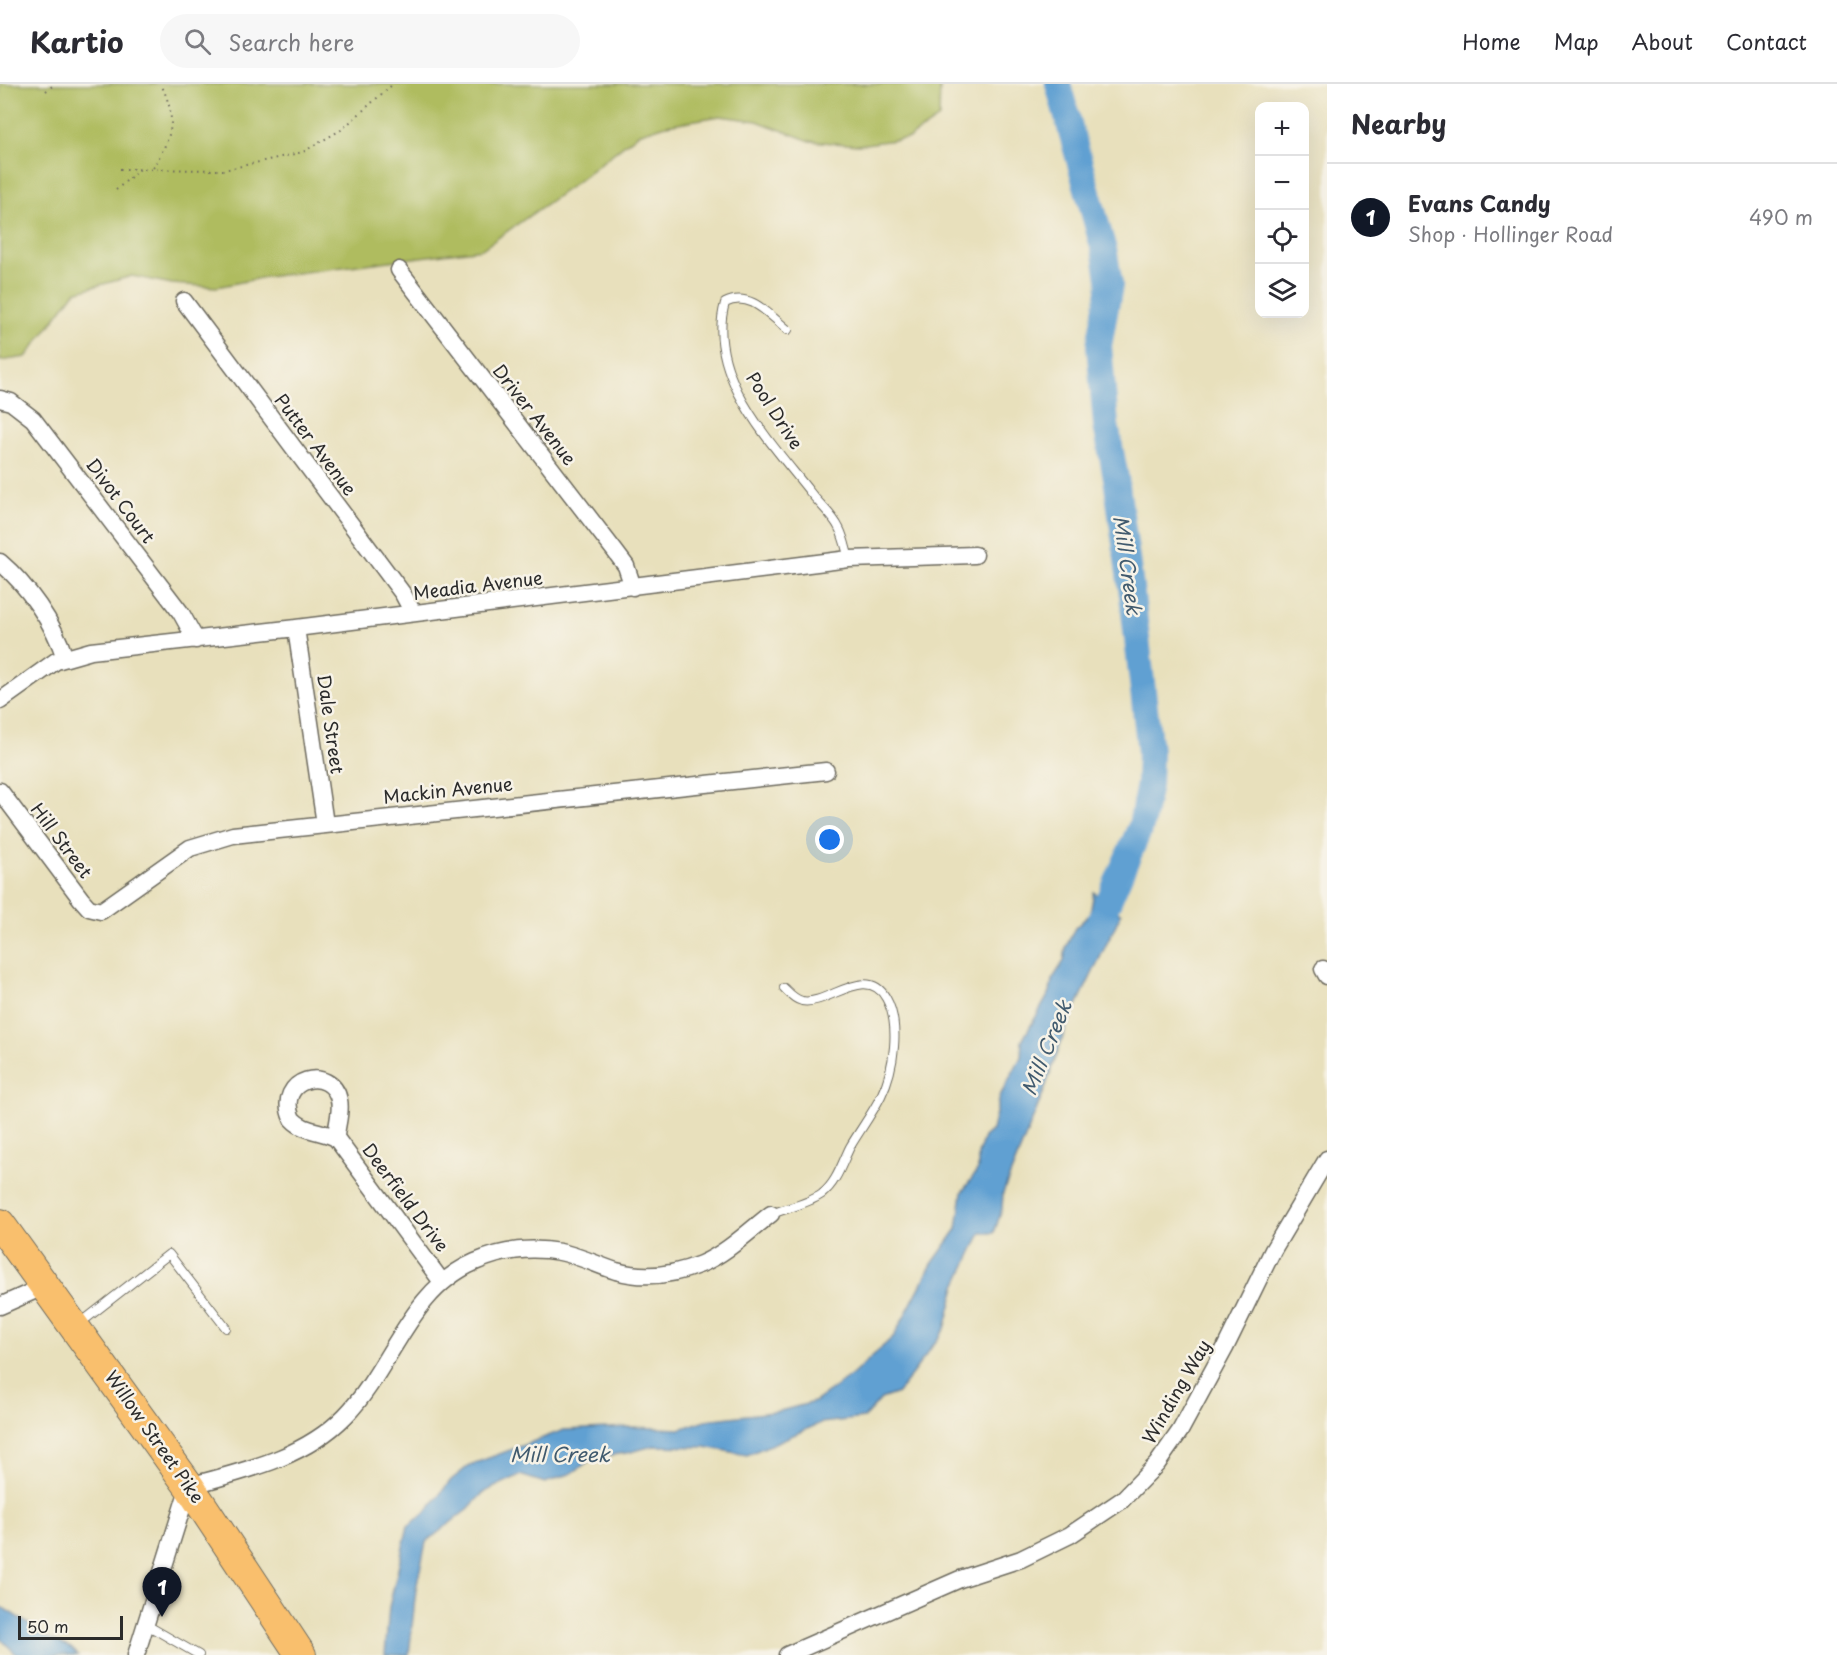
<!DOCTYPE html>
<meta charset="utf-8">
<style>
:root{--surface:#fff;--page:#f7f7f7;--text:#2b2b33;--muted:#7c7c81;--line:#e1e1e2;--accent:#111827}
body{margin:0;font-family:"Playpen Sans",sans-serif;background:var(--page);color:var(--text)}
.controls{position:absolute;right:18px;top:18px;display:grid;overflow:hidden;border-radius:12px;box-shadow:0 6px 24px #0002}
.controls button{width:54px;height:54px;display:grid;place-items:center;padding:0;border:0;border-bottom:2px solid var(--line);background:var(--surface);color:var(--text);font:30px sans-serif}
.scale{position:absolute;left:18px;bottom:15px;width:105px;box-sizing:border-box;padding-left:6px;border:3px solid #2b2b2b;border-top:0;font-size:16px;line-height:21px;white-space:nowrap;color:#2b2b2b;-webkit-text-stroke:4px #f7f3e8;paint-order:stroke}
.you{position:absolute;left:830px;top:756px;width:21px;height:21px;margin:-15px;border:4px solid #fff;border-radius:50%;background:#1a73e8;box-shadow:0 0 0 9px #1a73e833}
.badge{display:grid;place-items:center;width:39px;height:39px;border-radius:50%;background:var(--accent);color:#fff;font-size:20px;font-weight:700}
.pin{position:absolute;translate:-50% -50px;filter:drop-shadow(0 2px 3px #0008)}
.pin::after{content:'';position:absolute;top:32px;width:21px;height:18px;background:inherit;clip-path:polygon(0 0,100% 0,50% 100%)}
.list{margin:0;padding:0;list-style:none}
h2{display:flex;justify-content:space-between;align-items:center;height:78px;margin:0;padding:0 24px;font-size:26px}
h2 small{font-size:20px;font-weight:400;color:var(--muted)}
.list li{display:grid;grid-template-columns:39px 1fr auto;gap:18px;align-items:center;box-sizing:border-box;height:108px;padding:0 24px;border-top:2px solid var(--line)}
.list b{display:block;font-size:22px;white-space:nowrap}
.list p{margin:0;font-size:20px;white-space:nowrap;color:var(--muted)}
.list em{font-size:20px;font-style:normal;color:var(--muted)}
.icon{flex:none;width:33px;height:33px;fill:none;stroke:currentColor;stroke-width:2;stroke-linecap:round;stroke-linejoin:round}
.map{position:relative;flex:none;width:1327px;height:1571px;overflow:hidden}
header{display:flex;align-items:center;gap:36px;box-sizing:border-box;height:84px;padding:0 30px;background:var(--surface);border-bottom:2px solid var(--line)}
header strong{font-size:28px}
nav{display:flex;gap:33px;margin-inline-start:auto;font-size:21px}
.search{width:420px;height:54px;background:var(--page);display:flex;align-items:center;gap:15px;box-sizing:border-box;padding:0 21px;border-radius:33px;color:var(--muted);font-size:22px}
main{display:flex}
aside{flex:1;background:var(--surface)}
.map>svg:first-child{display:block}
.green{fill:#afbc5e;stroke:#6d7444;stroke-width:1.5}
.water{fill:#60a0d2;stroke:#46667e;stroke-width:1.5}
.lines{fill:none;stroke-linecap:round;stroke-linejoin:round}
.river{stroke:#60a0d2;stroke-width:26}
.lane-casing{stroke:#6d6a5e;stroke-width:10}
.street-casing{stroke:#6d6a5e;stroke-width:19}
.highway-casing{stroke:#6d6a5e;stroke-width:32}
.path{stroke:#6d6a5e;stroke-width:2;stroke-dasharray:1.5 4.5;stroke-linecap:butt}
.lane{stroke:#fff;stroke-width:8}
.street{stroke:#fff;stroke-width:16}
.highway{stroke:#f9bf6d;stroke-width:30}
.labels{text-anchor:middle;stroke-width:5;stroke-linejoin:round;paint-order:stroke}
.street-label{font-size:18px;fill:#2b2b2b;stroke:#f7f3e8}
.water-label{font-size:20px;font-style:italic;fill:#405a6e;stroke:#f7f3e8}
</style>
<header>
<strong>Kartio</strong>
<div class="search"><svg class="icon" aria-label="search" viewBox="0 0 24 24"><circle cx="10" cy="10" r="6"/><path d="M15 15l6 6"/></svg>Search here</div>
<nav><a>Home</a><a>Map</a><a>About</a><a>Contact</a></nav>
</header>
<main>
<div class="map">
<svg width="1327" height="1571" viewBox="0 0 1327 1571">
<rect width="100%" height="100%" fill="#f7f3e8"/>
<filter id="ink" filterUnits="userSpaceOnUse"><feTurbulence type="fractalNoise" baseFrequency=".0167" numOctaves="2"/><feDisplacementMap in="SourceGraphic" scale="12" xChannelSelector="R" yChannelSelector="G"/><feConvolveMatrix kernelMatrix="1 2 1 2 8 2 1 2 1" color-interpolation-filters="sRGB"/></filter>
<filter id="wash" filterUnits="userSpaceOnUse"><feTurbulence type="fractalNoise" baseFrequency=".008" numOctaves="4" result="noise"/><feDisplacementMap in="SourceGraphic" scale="24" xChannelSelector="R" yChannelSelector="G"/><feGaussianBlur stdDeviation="1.35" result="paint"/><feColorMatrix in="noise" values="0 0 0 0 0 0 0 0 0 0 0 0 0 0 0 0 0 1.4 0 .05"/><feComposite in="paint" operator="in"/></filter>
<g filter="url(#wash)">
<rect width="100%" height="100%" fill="#e8e0bc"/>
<path class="green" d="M0,0H940L939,34L909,54L858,61L810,57L757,37L720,32L666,41L638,50L569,104L482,165L266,193L217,203L172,200L132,192L75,208L26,273L0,277Z"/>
<path class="water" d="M1094,808L1121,830L1066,944L1044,1007L1003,1109L1002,1125L994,1149H981L956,1202L945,1245L898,1309L881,1315L864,1334L821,1339L747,1371L705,1363L653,1362L627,1369L595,1373L572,1389L545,1399L520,1391L484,1408L468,1425L426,1458L416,1505L409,1571H385L389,1523L408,1442L425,1429L451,1396L470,1381L564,1346L631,1343L680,1345L706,1336L780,1327L814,1318L852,1291L894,1252L932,1180L957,1145L962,1108L978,1086V1070L984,1053L992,1046L1000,1012L1021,973L1022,957L1050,908L1052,896L1064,877L1066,863L1075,844L1090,830Z
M0,1522L32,1542L42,1551L71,1564L78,1571H17L0,1554Z"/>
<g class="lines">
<path class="river" d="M1058,0L1105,170L1110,201L1099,262L1106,341L1116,394L1132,511L1150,668L1149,700L1141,742L1094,851"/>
</g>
</g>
<g filter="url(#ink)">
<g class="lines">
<defs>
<path id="lane" d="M788,246C769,231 750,206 725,219C705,290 770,357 810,408C819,420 833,431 839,444C844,453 846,465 849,475
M771,1130C787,1124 808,1120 822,1110C837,1098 842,1079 850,1063C860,1046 872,1030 881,1012C894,986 901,940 886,914C867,879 827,922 802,917C794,915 789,909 784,904
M78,1241L169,1170L226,1244
M145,1540L199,1571"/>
<path id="street" d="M399,186L614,466L626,482L633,503
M184,217L403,510L413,529
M0,315L11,318L33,335L181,529L196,556
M0,478C27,501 54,539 65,574
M296,544L325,740
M0,617L56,577L91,567L296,544L849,475L975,471
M0,707L81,815L89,824L101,827L190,764L233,751L826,687
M1323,885L1327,892
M336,1054C336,1042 342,1028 339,1016C332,980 274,994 292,1035C304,1048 320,1046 336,1054L442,1198
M0,1222L45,1202
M136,1571L189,1402C244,1387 304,1374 345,1332C393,1283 408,1207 475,1178C502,1166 532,1163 560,1168C580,1172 597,1181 616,1187C644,1195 674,1191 701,1180C727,1169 749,1147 771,1130
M787,1571L960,1495L1021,1475L1070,1451L1122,1416L1157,1380L1180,1347L1225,1264L1273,1166L1327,1075"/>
<path id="highway" d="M0,1140L189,1402L301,1571"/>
</defs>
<use href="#lane" class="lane-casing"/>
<use href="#street" class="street-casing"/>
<use href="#highway" class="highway-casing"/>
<path class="path" d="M46,7L55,0
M153,84C172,51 178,37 161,0
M120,85L224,86L303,68L341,46L393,0
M116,106L141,84"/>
<use href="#lane" class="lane"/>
<use href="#street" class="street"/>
<use href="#highway" class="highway"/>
</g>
</g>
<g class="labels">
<g class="street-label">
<text transform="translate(774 327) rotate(57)" y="6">Pool Drive</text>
<text transform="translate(534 331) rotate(52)" y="6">Driver Avenue</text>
<text transform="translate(315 361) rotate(53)" y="6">Putter Avenue</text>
<text transform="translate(120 417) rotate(53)" y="6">Divot Court</text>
<text transform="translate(478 502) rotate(-7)" y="6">Meadia Avenue</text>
<text transform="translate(330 640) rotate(82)" y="6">Dale Street</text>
<text transform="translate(448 707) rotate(-6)" y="6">Mackin Avenue</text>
<text transform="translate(61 757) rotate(53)" y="6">Hill Street</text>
<text transform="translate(405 1114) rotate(53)" y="6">Deerfield Drive</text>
<text transform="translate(1177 1308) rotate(-60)" y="6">Winding Way</text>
<text transform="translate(154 1353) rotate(55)" y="6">Willow Street Pike</text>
</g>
<g class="water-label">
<text transform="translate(1127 481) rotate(82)" y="7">Mill Creek</text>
<text transform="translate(1047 964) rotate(-68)" y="7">Mill Creek</text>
<text x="560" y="1378">Mill Creek</text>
</g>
</g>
</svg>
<div class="controls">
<button>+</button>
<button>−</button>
<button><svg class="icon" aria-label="locate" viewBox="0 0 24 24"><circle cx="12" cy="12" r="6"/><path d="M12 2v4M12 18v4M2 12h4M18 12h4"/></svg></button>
<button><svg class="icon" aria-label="layers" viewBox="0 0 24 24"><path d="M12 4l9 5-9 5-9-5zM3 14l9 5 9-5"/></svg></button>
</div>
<div class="scale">50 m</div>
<div class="you"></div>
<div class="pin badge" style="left:162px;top:1533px">1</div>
</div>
<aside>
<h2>Nearby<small></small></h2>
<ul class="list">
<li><span class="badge">1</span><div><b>Evans Candy</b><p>Shop · Hollinger Road</p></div><em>490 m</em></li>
</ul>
</aside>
</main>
